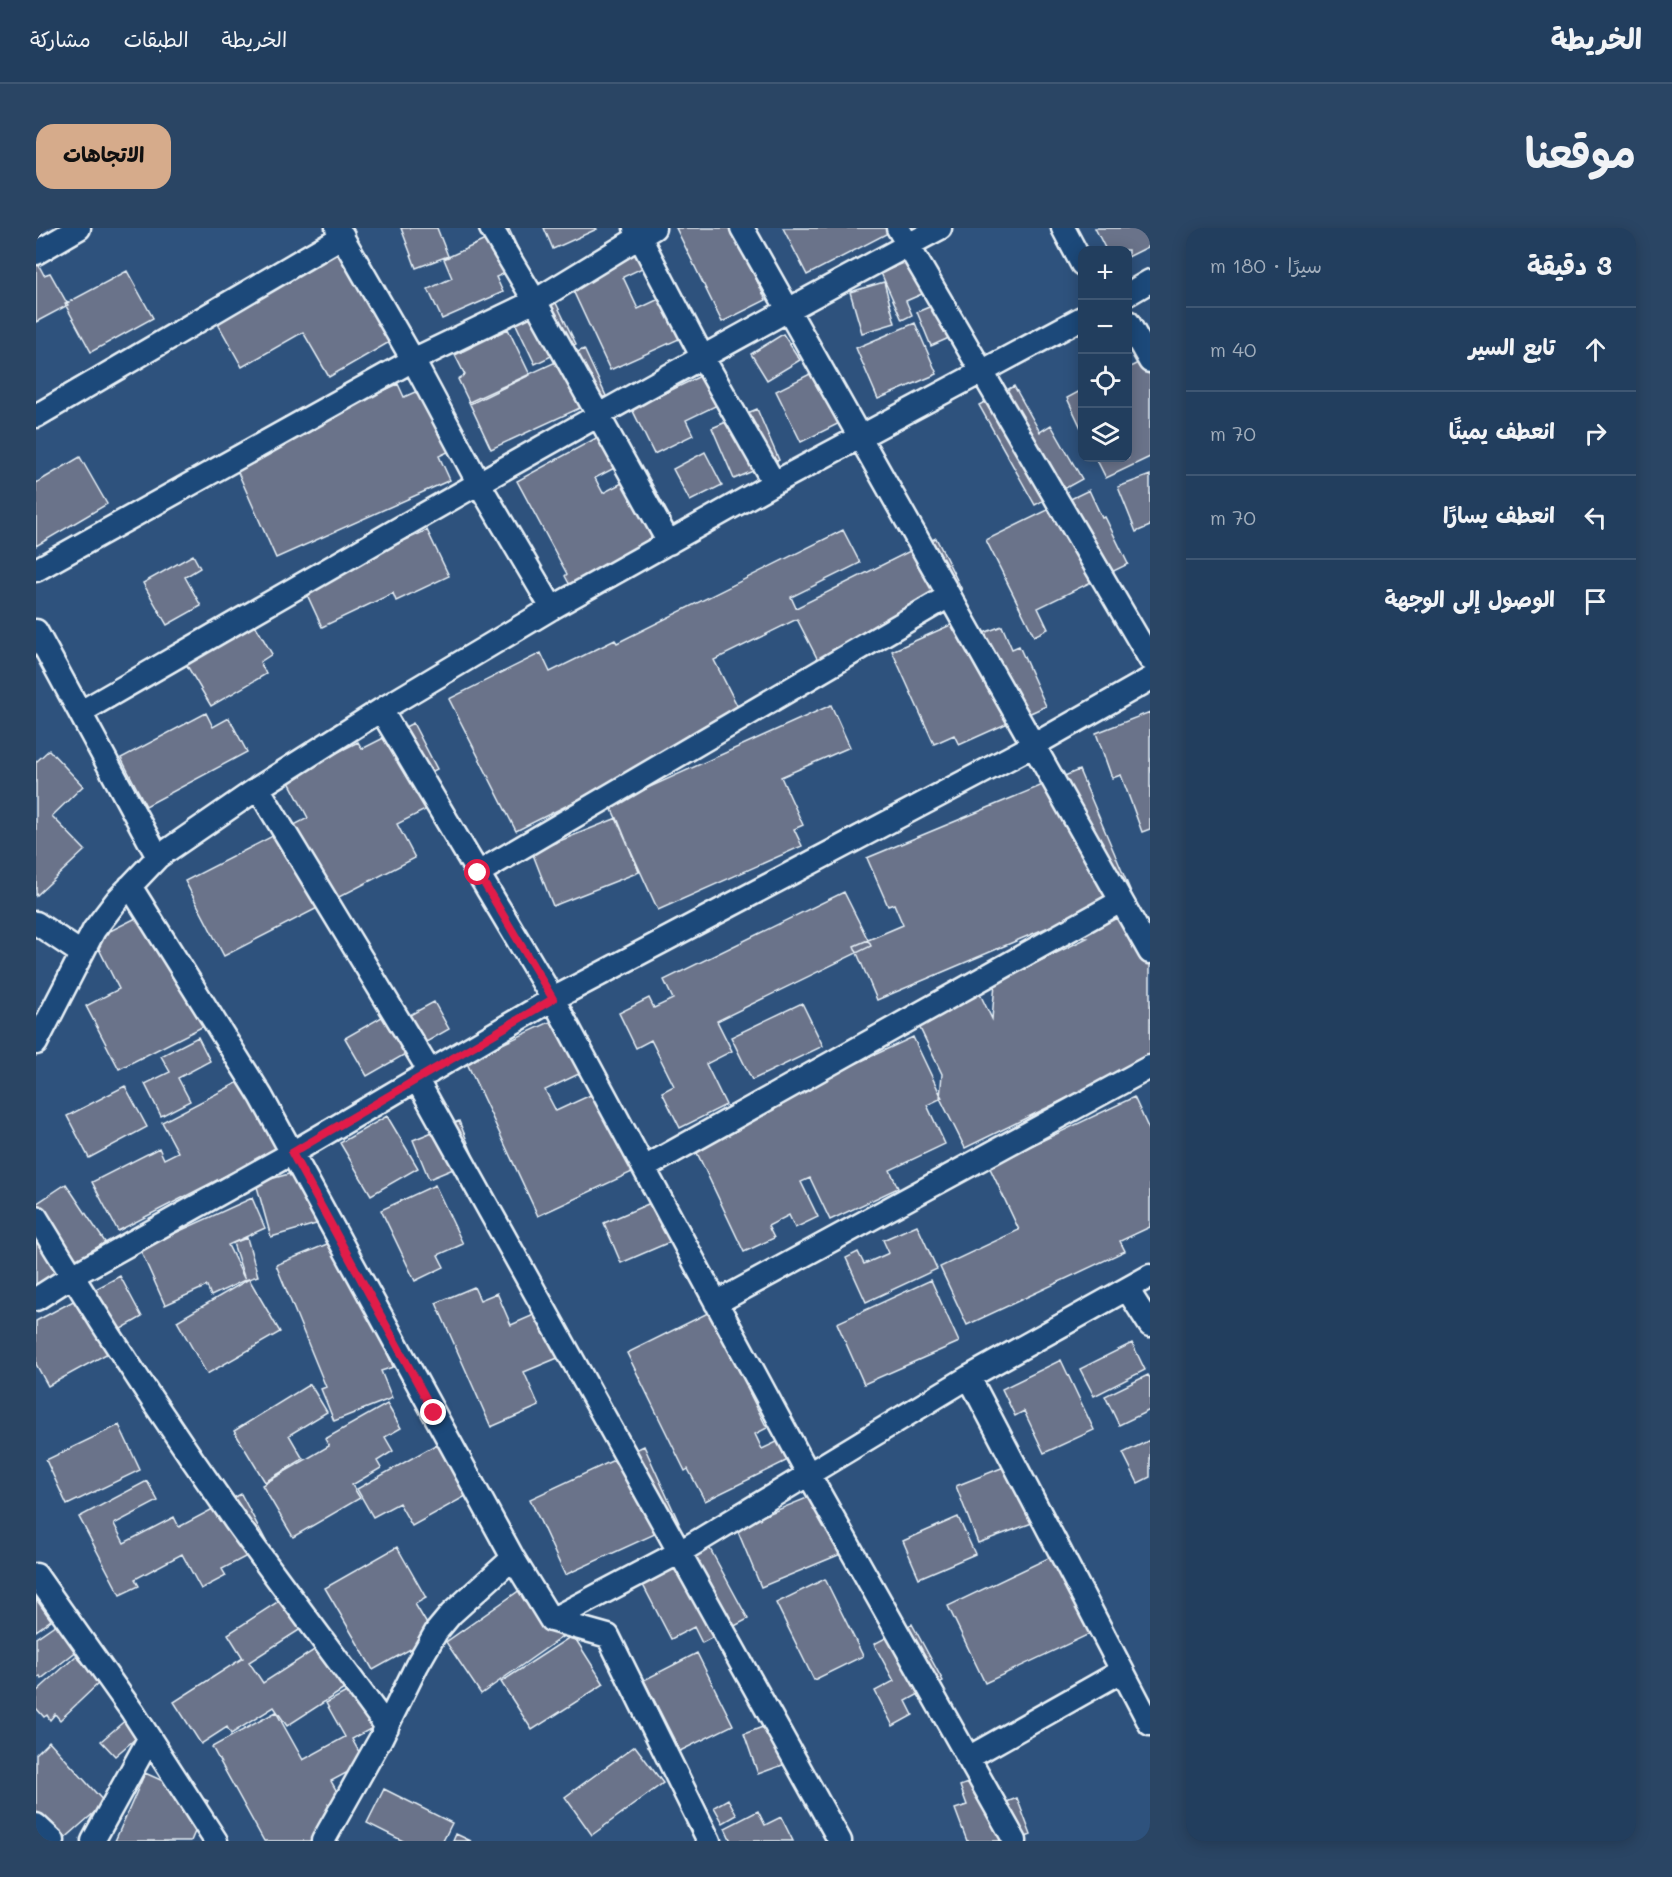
<!DOCTYPE html>
<html lang="ar">
<meta charset="utf-8">
<style>
:root{--surface:#223e5e;--page:#2a4564;--text:#f1f3f6;--muted:#a2aebc;--line:#3f5773;--accent:#d6ab8b}
body{margin:0;font-family:Mali,"Playpen Sans Arabic",sans-serif;background:var(--page);color:var(--text);direction:rtl}
.controls{position:absolute;right:18px;top:18px;display:grid;overflow:hidden;border-radius:12px;box-shadow:0 3px 15px #0003}
.controls button{width:54px;height:54px;display:grid;place-items:center;padding:0;border:0;border-bottom:2px solid var(--line);background:var(--surface);color:var(--text);font:30px sans-serif}
.stop{position:absolute;width:18px;height:18px;margin:-14px;border:4px solid #e11d48;border-radius:50%;background:#fff}
.stop.end{background:#e11d48;border-color:#fff;box-shadow:0 2px 6px #0008}
.list{margin:0;padding:0;list-style:none}
h2{display:flex;justify-content:space-between;align-items:center;height:78px;margin:0;padding:0 24px;font-size:26px}
h2 small{font-size:20px;font-weight:400;color:var(--muted)}
.list li{display:grid;grid-template-columns:39px 1fr auto;gap:18px;align-items:center;box-sizing:border-box;height:84px;padding:0 24px;border-top:2px solid var(--line)}
.list b{display:block;font-size:22px;white-space:nowrap}
.list em{font-size:20px;font-style:normal;color:var(--muted)}
.icon{flex:none;width:33px;height:33px;fill:none;stroke:currentColor;stroke-width:2;stroke-linecap:round;stroke-linejoin:round}
.map{position:relative;flex:none;width:1114px;height:1613px;overflow:hidden;direction:ltr;border-radius:18px}
header{display:flex;align-items:center;gap:36px;box-sizing:border-box;height:84px;padding:0 30px;background:var(--surface);border-bottom:2px solid var(--line)}
header strong{font-size:28px}
nav{display:flex;gap:33px;margin-inline-start:auto;font-size:21px}
.intro{display:flex;align-items:center;justify-content:space-between;box-sizing:border-box;height:144px;padding:0 36px}
h1{margin:0;font-size:42px}
.button{padding:15px 27px;border-radius:18px;background:var(--accent);color:#111;font-size:21px;font-weight:700}
main{display:flex;gap:36px;padding:0 36px}
aside{flex:1;background:var(--surface);border-radius:18px;box-shadow:0 3px 15px #0003}
.map>svg:first-child{display:block}
.building{fill:#6a738a;stroke:#e8f1f8;stroke-width:1.5}
.lines{fill:none;stroke-linecap:round;stroke-linejoin:round}
.street-casing{stroke:#e8f1f8;stroke-width:27}
.street{stroke:#1f4a7a;stroke-width:22}
.route{stroke:#e11d48;stroke-width:8}
</style>
<header>
<strong>الخريطة</strong>
<nav><a>الخريطة</a><a>الطبقات</a><a>مشاركة</a></nav>
</header>
<div class="intro"><h1>موقعنا</h1><a class="button">الاتجاهات</a></div>
<main>
<aside>
<h2>3 دقيقة<small>سيرًا · 180 m</small></h2>
<ul class="list">
<li><svg class="icon" aria-label="ahead" viewBox="0 0 24 24"><path d="M12 20V5M6 11l6-6 6 6"/></svg><div><b>تابع السير</b></div><em>40 m</em></li>
<li><svg class="icon" aria-label="right" viewBox="0 0 24 24"><path d="M7 20v-9h11M14 6l5 5-5 5"/></svg><div><b>انعطف يمينًا</b></div><em>70 m</em></li>
<li><svg class="icon" aria-label="left" viewBox="0 0 24 24"><path d="M17 20v-9H6M10 6l-5 5 5 5"/></svg><div><b>انعطف يسارًا</b></div><em>70 m</em></li>
<li><svg class="icon" aria-label="arrive" viewBox="0 0 24 24"><path d="M6 21V4h12l-3 4 3 4H6"/></svg><div><b>الوصول إلى الوجهة</b></div></li>
</ul>
</aside>
<div class="map">
<svg width="1114" height="1613" viewBox="0 0 1114 1613">
<rect width="100%" height="100%" fill="#2e527d"/>
<filter id="ink" filterUnits="userSpaceOnUse"><feTurbulence type="fractalNoise" baseFrequency=".0167" numOctaves="2"/><feDisplacementMap in="SourceGraphic" scale="12" xChannelSelector="R" yChannelSelector="G"/><feConvolveMatrix kernelMatrix="1 2 1 2 8 2 1 2 1" color-interpolation-filters="sRGB"/></filter>
<g filter="url(#ink)">
<path class="building" d="M365,0H401L412,28L380,40Z
M508,0H560L561,1L517,21Z
M640,0H708L725,36L715,40L730,72L686,94Z
M747,0H852L854,4L771,47Z
M1059,0H1114V18L1092,29V22H1070Z
M473,1L489,36L460,49L467,64L406,91L392,61L416,50L408,31Z
M613,20L619,34L587,49L602,81L644,61L663,102L574,142L534,56Z
M305,23L357,112L293,149L267,104L206,139L181,94Z
M888,26L902,59L870,73L876,87L866,92L845,45Z
M0,32L8,47L14,45L32,77L0,94Z
M91,43L117,90L55,124L29,76Z
M848,54L859,95L826,105L814,64Z
M910,72L924,105L895,118L881,84Z
M519,73L540,116L499,136L478,92Z
M879,95L901,146L842,171L820,120Z
M472,101L494,147L434,176L422,151L429,147L419,127Z
M747,106L764,132L731,152L715,126Z
M548,121L570,168L455,221L433,174Z
M1114,129V229L1070,250L1060,230H1092V140Z
M792,137L818,188L765,214L740,163Z
M683,139L698,169L650,192L657,207L618,226L596,181Z
M362,156L368,169L388,160L416,222L403,228L414,252L240,330L196,231Z
M978,158L1004,204L1015,197L1046,251L999,277L943,177Z
M1046,162V202L1031,170Z
M721,181L743,232L698,251L676,200Z
M575,202L592,233L559,250L567,265L609,243L635,291L627,296L641,320L542,372L529,348L531,346L481,253Z
M669,224L686,257L654,273L637,241Z
M44,229L71,276L0,318V255Z
M1114,247V298L1100,304L1082,259Z
M1053,262L1066,290L1069,289L1092,336L1002,380L1012,401L998,408L950,312Z
M391,302L413,348L360,373L357,365L286,399L268,360Z
M807,302L824,335L755,369L760,380L900,310L926,362L783,434L761,391L678,432L707,489L480,603L413,471L505,425L514,444L579,412L581,415Z
M157,327L164,340L149,349L165,378L131,397L107,355Z
M937,387L945,406L966,398L976,421L983,418L1010,478L923,517L918,507L898,516L856,423Z
M215,390L236,426L224,434L230,446L175,478L147,431Z
M795,477L814,519L745,549L767,597L758,601L766,618L622,682L574,577Z
M1114,484V601L1106,604L1085,547L1076,550L1060,505Z
M170,485L177,499L193,490L211,524L110,578L85,530Z
M377,495L401,541L393,545L407,573L361,596L379,630L188,728L149,653L272,590L251,550L322,514L326,521Z
M13,522L47,558L16,588L49,622L0,668V534Z
M1043,542L1095,664L841,772L818,718L867,697L858,676L852,678L831,630Z
M581,590L603,644L517,678L496,624Z
M808,664L835,718L681,793L696,823L670,836L690,877L644,900L626,864L638,858L615,812L600,820L583,785L613,770L618,780L637,771L628,752Z
M1103,679L1114,702V844L1078,847L929,920L904,870L906,846L882,796L944,766L956,791L959,755L1051,710L1040,709Z
M106,687L172,796L83,841L50,778L83,761L58,711Z
M398,774L413,801L331,848L309,810L367,777L374,787Z
M766,775L787,818L716,852L695,809Z
M531,786L547,844L509,862L520,883L572,859L609,938L502,988L430,833Z
M162,809L174,833L142,850L154,873L125,888L109,856L134,844L125,828Z
M877,809L906,870L891,877L909,916L854,942L862,960L794,992L774,950L765,954L782,989L759,1000L753,987L732,998L738,1010L708,1024L655,912Z
M220,845L255,914L82,1003L56,954L123,920L128,931L142,924L126,894Z
M89,858L111,899L53,930L31,888Z
M1098,869L1114,904V999L1084,1013L1089,1023L931,1097L904,1039L983,1002L953,938Z
M351,888L382,940L335,967L304,915Z
M423,893L439,932L393,951L377,912Z
M271,941L287,994L235,1009L220,955Z
M30,956L69,1014L0,1060V976Z
M399,957L427,1016L402,1027L408,1039L379,1053L345,982Z
M216,970L229,1000L192,1017L209,1052L175,1068L171,1058L129,1077L104,1021Z
M626,970L643,1010L585,1035L568,995Z
M881,997L901,1041L830,1074L810,1030L822,1024L828,1036L853,1025L847,1012Z
M313,1007L334,1081L357,1139L345,1143L356,1170L298,1193L285,1161L290,1159L240,1037Z
M211,1010L222,1048L209,1052L197,1015Z
M84,1048L106,1089L78,1105L85,1118L12,1158L0,1136V1093Z
M213,1051L244,1104L171,1146L141,1093Z
M895,1052L923,1114L828,1156L801,1095Z
M438,1059L444,1072L461,1065L475,1097L516,1079L536,1124L488,1144L503,1178L455,1199L400,1075Z
M694,1074L732,1149L711,1160L731,1200L719,1206L726,1221L745,1212L764,1226L669,1273L652,1241L649,1243L591,1125Z
M1096,1115L1109,1142L1058,1168L1044,1141Z
M1025,1132L1058,1202L1008,1225L988,1183L979,1188L966,1161Z
M1112,1147L1114,1150V1182L1083,1197L1069,1168Z
M274,1156L291,1184L253,1207L267,1231L229,1254L198,1203Z
M351,1176L365,1200L349,1209L357,1223L341,1233L345,1240L316,1257L324,1270L257,1309L226,1257L293,1218L289,1211Z
M83,1197L104,1242L31,1277L10,1232Z
M1114,1212V1249L1102,1255L1087,1225Z
M401,1216L430,1268L376,1298L363,1275L337,1289L321,1261Z
M608,1218L643,1295L529,1347L494,1271Z
M973,1237L996,1295L942,1315L920,1258Z
M111,1253L122,1273L78,1296L88,1315L138,1289L143,1299L205,1266L232,1317L186,1341L190,1348L165,1361L146,1326L99,1351L103,1358L84,1367L43,1289Z
M788,1263L812,1323L725,1359L700,1299Z
M922,1289L939,1326L883,1350L867,1313Z
M361,1319L390,1370L379,1376L398,1408L337,1442L289,1360Z
M673,1319L712,1391L666,1415L658,1399L635,1411L606,1355Z
M1025,1324L1062,1402L949,1455L912,1378Z
M789,1351L827,1428L778,1452L740,1375Z
M484,1362L503,1376L526,1409L445,1466L410,1414Z
M249,1369L268,1399L213,1434L227,1455L289,1415L316,1456L251,1498L238,1479L195,1506L191,1499L165,1516L138,1474L207,1430L192,1406Z
M0,1371L15,1392L0,1403Z
M26,1392L42,1422L5,1451L4,1448L0,1451V1410Z
M876,1396L907,1453L870,1473L877,1487L857,1498L839,1463L858,1453L838,1416Z
M537,1407L568,1456L496,1502L465,1454Z
M661,1425L697,1497L644,1523L608,1452Z
M40,1428L64,1454L24,1492L19,1486L14,1492L11,1487L8,1489L0,1480V1464Z
M327,1455L349,1493L316,1511L329,1535L295,1553L304,1569L292,1576L301,1591L296,1613H228L176,1519L240,1484L267,1532L309,1509L290,1475Z
M92,1490L105,1506L79,1528L65,1513Z
M748,1491L763,1531L722,1546L708,1506Z
M13,1513L69,1575L26,1613L0,1592V1526Z
M599,1518L627,1555L556,1607L529,1569Z
M109,1545L172,1573L155,1613H79Z
M955,1546L962,1563L950,1582L981,1570L995,1607L979,1613H931L919,1581L931,1577L924,1558Z
M348,1561L416,1595L407,1613H367L331,1595Z
M692,1571L701,1587L687,1595L678,1579Z
M722,1583L729,1597L745,1589L757,1613H695L689,1600Z
M420,1606L435,1613H417Z"/>
<g class="lines">
<defs>
<path id="street" d="M301,0L377,132L442,254L516,380
M455,0L499,73L633,315
M599,0L667,130L738,255
M706,0L1114,724
M862,0L1114,431
M1027,0L1046,36
M0,25L43,0
M1092,66L1114,53
M1092,94L1114,133
M0,188L307,8
M0,342L377,132L499,73L618,0
M0,403L122,629L222,560L345,482L516,380L738,255L1046,90
M345,482L517,771L773,1247L979,1613
M45,484C329,320 614,154 904,0
M222,560L394,844
M442,645L913,368
M94,658L225,868L477,1330L515,1392L572,1408L673,1613
M0,695L45,725
M0,815L58,702L81,672L122,629
M381,852L804,1613
M608,940L1085,673
M0,989C63,1093 130,1195 200,1294C250,1363 301,1431 351,1499
M1091,1061L1114,1097
M0,1071L36,1048L256,925L517,771L998,517L1114,451
M680,1075L1114,839
M933,1149L1114,1496
M0,1347L96,1483L180,1613
M515,1392L644,1324L933,1149L1114,1048
M932,1530L1086,1443
M0,1597L17,1613
M57,1613L113,1511
M287,1613L345,1510L381,1437L400,1404L415,1386L477,1330"/>
</defs>
<use href="#street" class="street-casing"/>
<use href="#street" class="street"/>
</g>
</g>
<g class="lines" filter="url(#ink)">
<path class="route" d="M398,1185L256,925L517,771L442,645"/>
</g>
</svg>
<div class="controls">
<button>+</button>
<button>−</button>
<button><svg class="icon" aria-label="locate" viewBox="0 0 24 24"><circle cx="12" cy="12" r="6"/><path d="M12 2v4M12 18v4M2 12h4M18 12h4"/></svg></button>
<button><svg class="icon" aria-label="layers" viewBox="0 0 24 24"><path d="M12 4l9 5-9 5-9-5zM3 14l9 5 9-5"/></svg></button>
</div>
<div class="stop" style="left:442px;top:645px"></div>
<div class="stop end" style="left:398px;top:1185px"></div>
</div>
</main>
